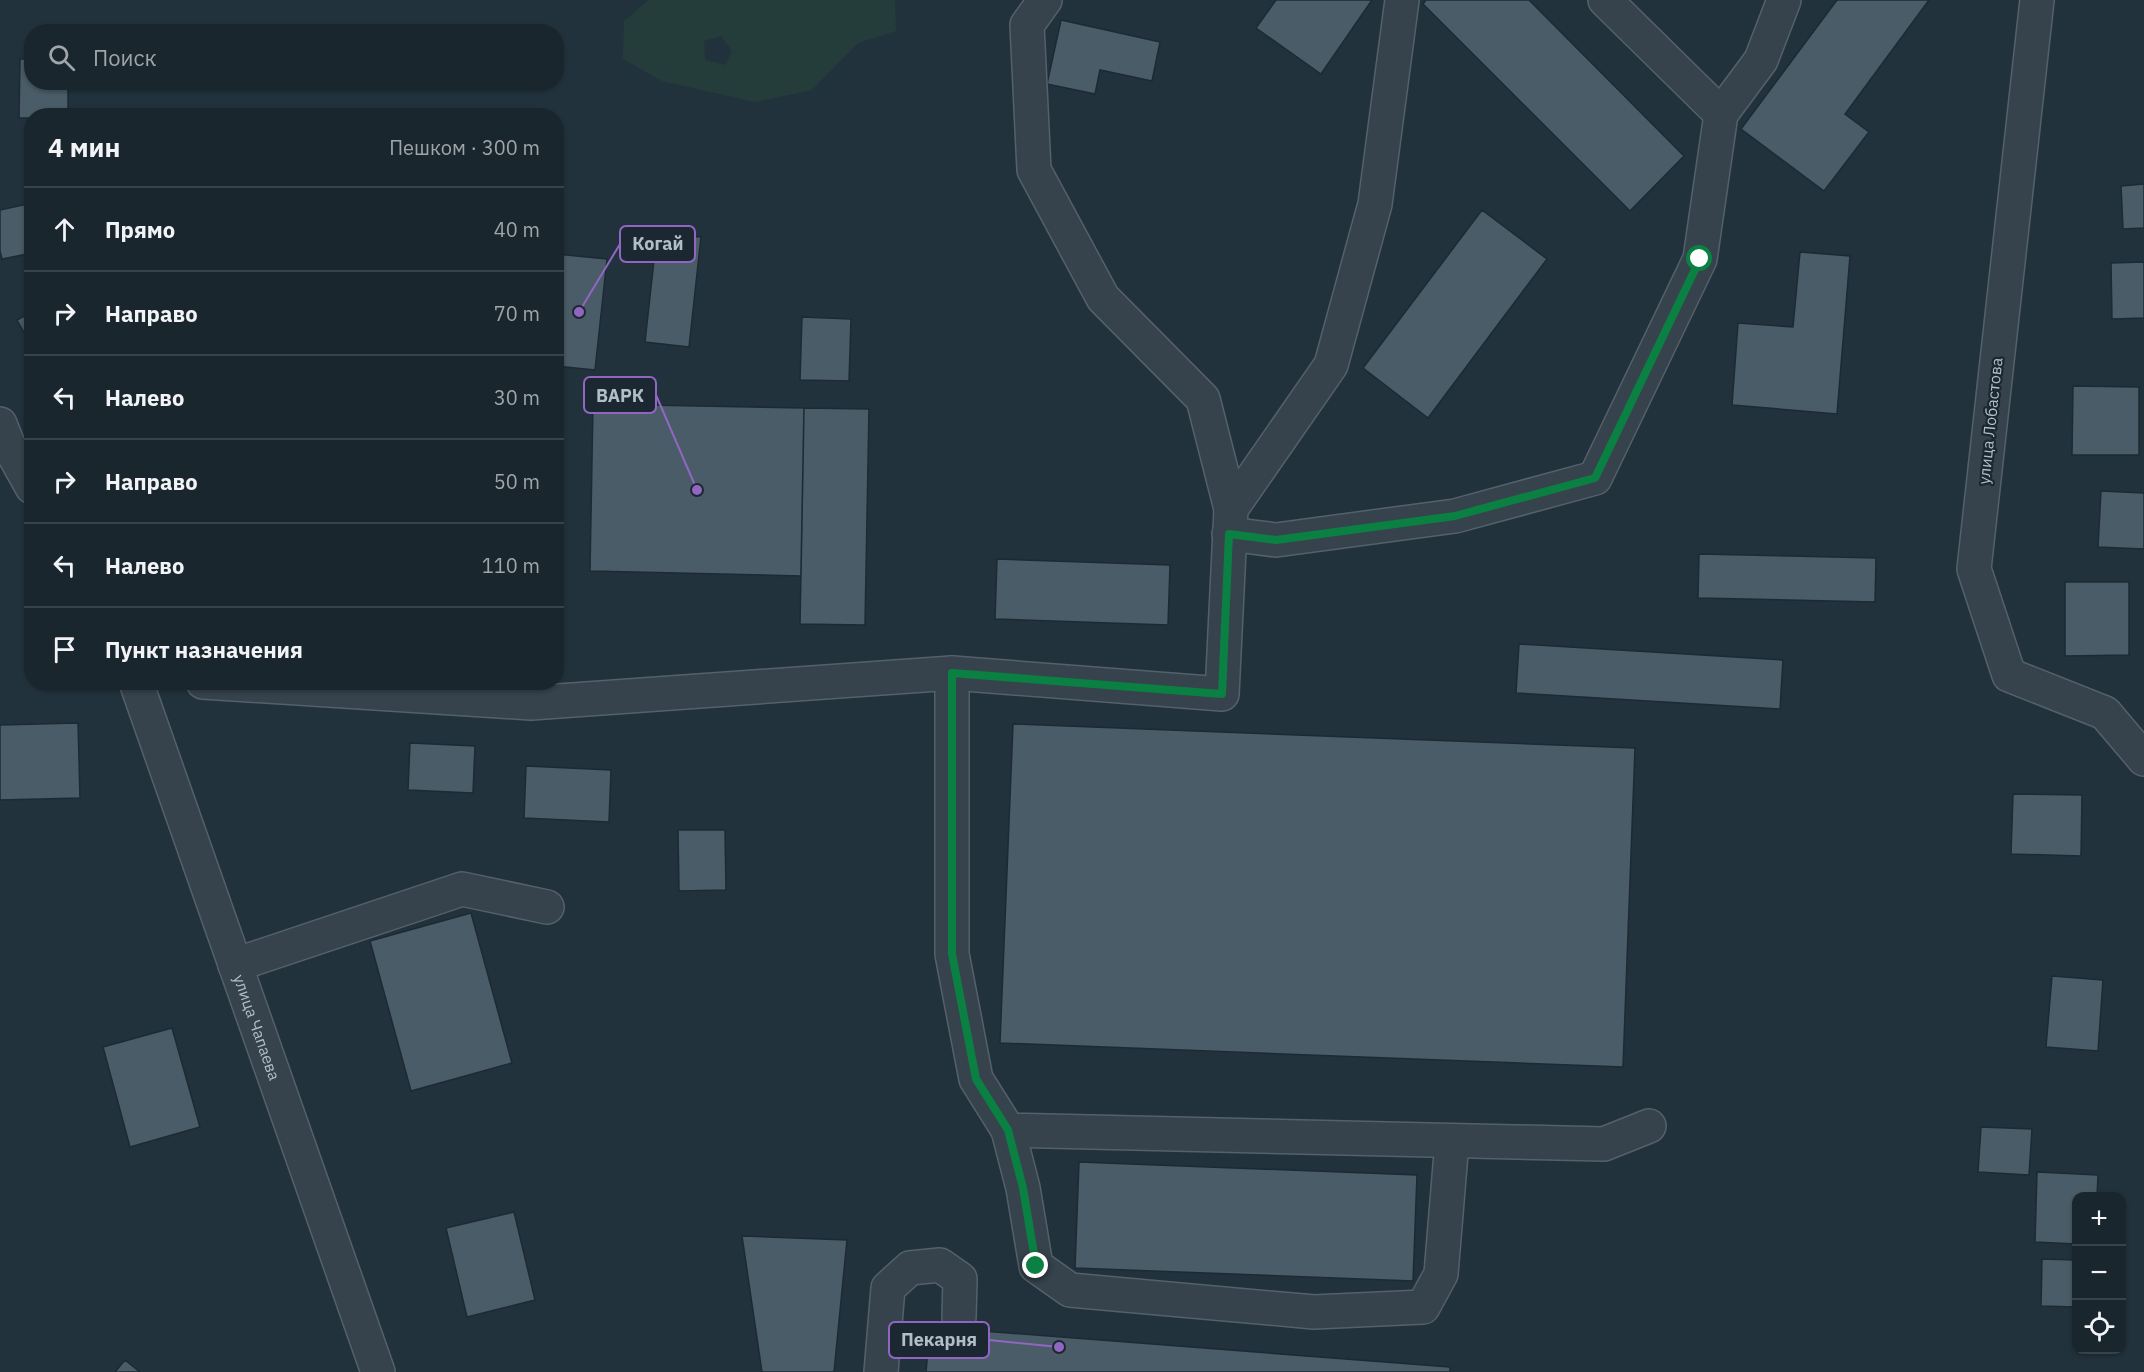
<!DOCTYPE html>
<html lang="ru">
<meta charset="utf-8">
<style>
:root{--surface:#1a262d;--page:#273239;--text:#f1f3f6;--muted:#9fa5aa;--line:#384349}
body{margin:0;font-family:"IBM Plex Sans",sans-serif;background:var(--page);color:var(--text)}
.controls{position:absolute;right:18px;bottom:18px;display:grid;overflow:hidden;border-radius:12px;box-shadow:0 2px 4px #0004}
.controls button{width:54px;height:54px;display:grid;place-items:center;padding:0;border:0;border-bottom:2px solid var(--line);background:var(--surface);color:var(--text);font:30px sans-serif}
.stop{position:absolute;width:18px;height:18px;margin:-14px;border:4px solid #0b8043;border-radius:50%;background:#fff}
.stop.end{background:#0b8043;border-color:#fff;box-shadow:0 2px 6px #0008}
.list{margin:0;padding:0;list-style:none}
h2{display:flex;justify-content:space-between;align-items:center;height:78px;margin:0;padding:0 24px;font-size:26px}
h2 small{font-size:20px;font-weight:400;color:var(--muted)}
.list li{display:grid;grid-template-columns:39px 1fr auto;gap:18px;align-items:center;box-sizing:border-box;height:84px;padding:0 24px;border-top:2px solid var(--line)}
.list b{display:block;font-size:22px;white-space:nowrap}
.list em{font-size:20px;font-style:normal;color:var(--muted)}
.icon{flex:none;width:33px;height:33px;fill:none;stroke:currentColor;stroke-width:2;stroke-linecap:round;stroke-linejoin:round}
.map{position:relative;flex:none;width:2144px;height:1372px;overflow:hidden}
.search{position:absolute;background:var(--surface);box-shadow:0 2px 4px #0004;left:24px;top:24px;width:540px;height:66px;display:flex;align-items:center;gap:15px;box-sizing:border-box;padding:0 21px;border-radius:24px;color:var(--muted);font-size:22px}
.panel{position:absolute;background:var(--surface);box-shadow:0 2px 4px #0004;left:24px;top:108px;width:540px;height:582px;border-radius:24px}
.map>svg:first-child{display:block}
.green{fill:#243d3b;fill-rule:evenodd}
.building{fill:#4a5c67;stroke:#1d2a33;stroke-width:1.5}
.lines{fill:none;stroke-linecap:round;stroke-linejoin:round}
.minor-casing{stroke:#54616a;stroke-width:36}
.minor{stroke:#36434c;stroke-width:33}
.route{stroke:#0b8043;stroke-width:8}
.labels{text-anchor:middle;stroke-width:4.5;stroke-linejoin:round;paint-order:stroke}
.street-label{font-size:16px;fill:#b1bec8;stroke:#1b2831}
.leader{fill:none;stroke:#9166c3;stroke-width:2}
.callout-dot{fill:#9166c3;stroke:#1b2831;stroke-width:2}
.callout{fill:#1b2831;stroke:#9166c3;stroke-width:2}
.callout-label{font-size:18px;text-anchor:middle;font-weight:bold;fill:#b1bec8}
</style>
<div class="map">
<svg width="2144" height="1372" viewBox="0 0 2144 1372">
<rect width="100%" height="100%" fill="#22323c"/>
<path class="green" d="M649,0H895L896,31L858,43L812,90L755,102L662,81L623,59L624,21ZM721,36L732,51L725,65L705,60L704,41Z"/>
<path class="building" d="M1276,0H1372L1321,74L1256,28Z
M1426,0H1529L1684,156L1630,211L1423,4Z
M1837,0H1929L1845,114L1869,132L1824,191L1741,129Z
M1061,20L1160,42L1152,81L1100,70L1095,94L1047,84Z
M20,59H32V82H68V116H32V118H19Z
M27,140H32V177H25Z
M2144,184V228L2123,229L2121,186Z
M32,203V253L2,259L0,251V210Z
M1482,210L1547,259L1428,418L1363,368Z
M657,233L701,237L689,347L645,342Z
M1800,252L1850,256L1837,414L1732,405L1738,323L1793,327Z
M556,254L607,259L595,370L556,366Z
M2144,262V318L2112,319L2111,263Z
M32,312V346L17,320Z
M802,317L851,319L849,381L800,380Z
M2073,386L2139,387V455H2072Z
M593,404L804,408L801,576L590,571Z
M804,408L869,409L865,625L800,624Z
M2101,491L2144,493V549L2098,547Z
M1699,554L1876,558L1875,602L1698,598Z
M997,559L1170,565L1168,625L995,619Z
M2065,582H2129V655L2065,656Z
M1519,644L1783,660L1780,709L1516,693Z
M78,723L80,798L0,800V725Z
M1013,724L1635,748L1623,1067L1000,1043Z
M410,743L475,746L473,793L408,790Z
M526,766L611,770L609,822L524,818Z
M2013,794L2082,795L2081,856L2011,854Z
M678,830H725L726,890L679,891Z
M471,913L512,1063L411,1091L370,941Z
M2052,976L2103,980L2098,1051L2046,1047Z
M172,1028L200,1127L130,1147L103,1047Z
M1981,1127L2032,1129L2029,1175L1978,1172Z
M1079,1162L1417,1175L1413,1281L1075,1268Z
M2037,1172L2098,1175L2097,1196H2076V1244L2035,1242Z
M514,1212L535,1300L467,1317L446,1228Z
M742,1236L847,1240L834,1372H762Z
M2042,1259L2076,1260V1307L2041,1306Z
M930,1327L1450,1367V1372H926Z
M125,1360L140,1372H115Z"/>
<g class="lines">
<defs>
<g id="minor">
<path d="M1045,0L1027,25L1034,170L1103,298L1203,399L1231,509"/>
<path d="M2037,0L1974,569L2009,675L2105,713L2144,759"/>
<path d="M1721,114L1761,60L1784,0"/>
<path d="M0,424L7,442L32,487"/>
<path d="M1229,534L1276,540L1455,516L1595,478L1700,259L1721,114L1605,0"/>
<path d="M952,673L1222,694L1231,509L1331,365L1375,204L1402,0"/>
<path id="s1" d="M136,682L378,1372"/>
<path d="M203,682L531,703L952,673V954L976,1079L1008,1130L1604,1144L1649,1126"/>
<path d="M235,965L462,889L547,907"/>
<path d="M1008,1130L1023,1188L1036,1266L1070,1290L1314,1312L1423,1307L1441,1274L1452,1141"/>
<path d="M881,1372L888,1288L910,1268L940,1265L960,1279L959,1317"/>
</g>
</defs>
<use href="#minor" class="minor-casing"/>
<use href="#minor" class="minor"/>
</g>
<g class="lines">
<path class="route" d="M1036,1266L1023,1188L1008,1130L976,1079L952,954V673L1222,694L1229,534L1276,540L1455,516L1595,478L1700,259"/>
</g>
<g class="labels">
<g class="street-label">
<text transform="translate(1990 421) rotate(-84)" y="6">улица Лобастова</text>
<text dy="6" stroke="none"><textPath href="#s1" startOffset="366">улица Чапаева</textPath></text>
</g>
</g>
<path class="leader" d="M579 312L620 244M697 490L656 395M1059 1347L989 1340"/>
<g class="callout-dot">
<circle cx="579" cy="312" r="6"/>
<circle cx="697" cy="490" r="6"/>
<circle cx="1059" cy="1347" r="6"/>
</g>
<g class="callout">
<rect x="620" y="226" width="75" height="36" rx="6"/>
<rect x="584" y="377" width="72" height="36" rx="6"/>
<rect x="889" y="1322" width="100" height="36" rx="6"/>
</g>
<g class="callout-label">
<text x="658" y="250">Когай</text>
<text x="620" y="402">ВАРК</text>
<text x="939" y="1346">Пекарня</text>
</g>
</svg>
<div class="controls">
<button>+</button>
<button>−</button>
<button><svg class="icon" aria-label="locate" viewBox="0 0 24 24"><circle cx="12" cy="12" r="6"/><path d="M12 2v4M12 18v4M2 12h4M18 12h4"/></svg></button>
</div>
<div class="stop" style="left:1700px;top:259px"></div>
<div class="stop end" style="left:1036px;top:1266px"></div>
<div class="search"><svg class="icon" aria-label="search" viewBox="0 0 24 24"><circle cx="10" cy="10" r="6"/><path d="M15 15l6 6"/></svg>Поиск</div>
<section class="panel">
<h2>4 мин<small>Пешком · 300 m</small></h2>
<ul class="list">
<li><svg class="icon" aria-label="ahead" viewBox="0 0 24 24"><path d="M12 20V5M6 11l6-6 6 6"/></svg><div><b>Прямо</b></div><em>40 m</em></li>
<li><svg class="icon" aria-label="right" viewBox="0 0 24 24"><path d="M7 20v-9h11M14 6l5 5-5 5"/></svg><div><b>Направо</b></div><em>70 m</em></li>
<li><svg class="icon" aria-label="left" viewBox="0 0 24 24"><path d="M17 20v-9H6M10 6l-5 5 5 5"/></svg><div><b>Налево</b></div><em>30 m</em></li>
<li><svg class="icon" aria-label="right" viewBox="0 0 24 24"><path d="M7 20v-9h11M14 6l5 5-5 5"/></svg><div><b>Направо</b></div><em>50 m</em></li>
<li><svg class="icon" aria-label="left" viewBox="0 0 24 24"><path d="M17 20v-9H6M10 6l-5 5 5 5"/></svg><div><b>Налево</b></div><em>110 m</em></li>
<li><svg class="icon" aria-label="arrive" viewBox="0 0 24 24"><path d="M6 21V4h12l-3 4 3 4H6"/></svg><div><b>Пункт назначения</b></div></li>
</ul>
</section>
</div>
